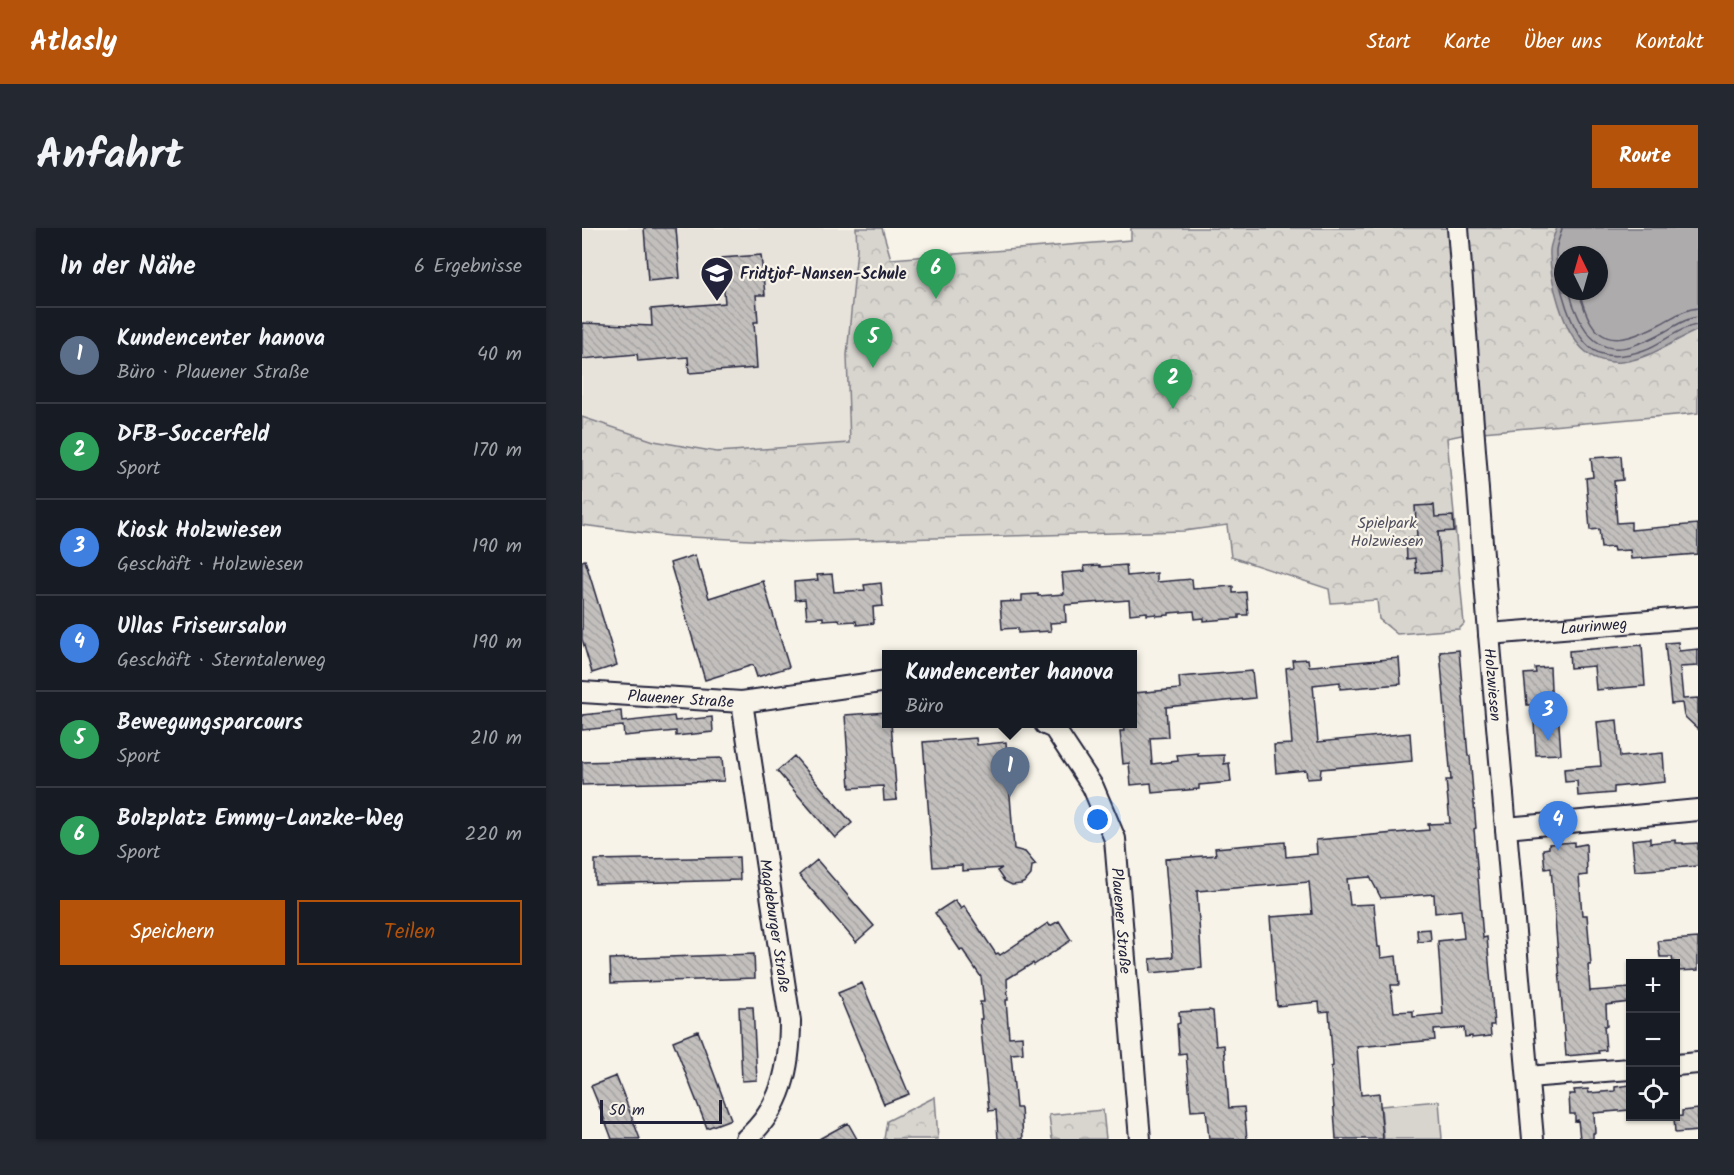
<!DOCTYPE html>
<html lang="de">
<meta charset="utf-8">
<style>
:root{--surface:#171b24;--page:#242831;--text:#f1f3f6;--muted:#9ea1a6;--line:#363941;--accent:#b45309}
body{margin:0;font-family:Kalam,sans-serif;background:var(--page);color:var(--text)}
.controls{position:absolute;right:18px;bottom:18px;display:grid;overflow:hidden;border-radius:0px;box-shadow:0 2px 4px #0004}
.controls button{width:54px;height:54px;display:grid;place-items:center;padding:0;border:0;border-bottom:2px solid var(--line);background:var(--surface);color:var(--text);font:30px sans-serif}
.compass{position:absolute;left:972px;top:18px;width:54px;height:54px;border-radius:50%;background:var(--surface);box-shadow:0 2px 4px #0004;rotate:355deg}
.scale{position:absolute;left:18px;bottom:15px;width:122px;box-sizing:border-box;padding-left:6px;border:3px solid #22223b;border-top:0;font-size:16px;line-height:21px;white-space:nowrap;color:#22223b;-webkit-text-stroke:4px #f7f3e8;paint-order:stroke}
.you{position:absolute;left:516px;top:592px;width:21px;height:21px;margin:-15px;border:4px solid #fff;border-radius:50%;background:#1a73e8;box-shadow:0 0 0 9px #1a73e833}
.badge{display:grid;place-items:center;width:39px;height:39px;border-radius:50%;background:var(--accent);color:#fff;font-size:20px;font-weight:700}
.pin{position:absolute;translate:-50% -50px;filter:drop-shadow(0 2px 3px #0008)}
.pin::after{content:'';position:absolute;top:32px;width:21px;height:18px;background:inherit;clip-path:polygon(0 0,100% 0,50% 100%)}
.popup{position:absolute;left:300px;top:422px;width:255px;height:78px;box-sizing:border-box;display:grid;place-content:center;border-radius:0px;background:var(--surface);filter:drop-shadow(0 2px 4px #0005);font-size:20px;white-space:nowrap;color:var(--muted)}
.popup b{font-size:22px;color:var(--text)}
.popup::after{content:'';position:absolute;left:50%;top:100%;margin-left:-12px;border:12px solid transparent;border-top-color:var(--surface)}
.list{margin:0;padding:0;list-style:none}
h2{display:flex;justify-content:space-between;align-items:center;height:78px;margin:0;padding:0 24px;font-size:26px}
h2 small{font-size:20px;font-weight:400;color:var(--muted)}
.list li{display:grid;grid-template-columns:39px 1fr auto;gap:18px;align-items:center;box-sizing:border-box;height:96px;padding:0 24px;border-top:2px solid var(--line)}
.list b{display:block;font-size:22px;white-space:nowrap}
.list p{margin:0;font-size:20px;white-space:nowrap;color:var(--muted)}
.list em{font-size:20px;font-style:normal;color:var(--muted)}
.actions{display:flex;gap:12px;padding:18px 24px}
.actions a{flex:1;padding:14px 0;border:2px solid var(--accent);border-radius:0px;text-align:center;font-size:21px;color:var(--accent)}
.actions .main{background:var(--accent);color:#fff}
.icon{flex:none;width:33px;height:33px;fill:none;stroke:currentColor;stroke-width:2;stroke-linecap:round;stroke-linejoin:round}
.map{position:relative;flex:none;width:1116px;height:911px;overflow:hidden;border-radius:0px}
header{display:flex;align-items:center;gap:36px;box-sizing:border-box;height:84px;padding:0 30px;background:var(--accent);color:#fff}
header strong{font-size:28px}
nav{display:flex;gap:33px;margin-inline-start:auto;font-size:21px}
.intro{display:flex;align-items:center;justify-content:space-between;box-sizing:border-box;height:144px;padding:0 36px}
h1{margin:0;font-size:42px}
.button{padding:15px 27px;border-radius:0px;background:var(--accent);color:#fff;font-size:21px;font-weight:700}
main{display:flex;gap:36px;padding:0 36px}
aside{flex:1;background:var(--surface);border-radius:0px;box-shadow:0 2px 4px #0004}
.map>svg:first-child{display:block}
.built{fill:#e7e3db}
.grass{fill:#d8d5cf;stroke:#7d7c85;stroke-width:1.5}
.forest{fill:url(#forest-crowns);stroke:#7d7c85;stroke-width:1.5;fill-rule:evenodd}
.water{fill:#aeabad;stroke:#76747f;stroke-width:1.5;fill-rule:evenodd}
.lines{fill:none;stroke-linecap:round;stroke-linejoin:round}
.shore{stroke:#5a5969;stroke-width:1.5}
.building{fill:url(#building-back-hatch);stroke:#22223b;stroke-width:1.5;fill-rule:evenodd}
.minor-casing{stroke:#22223b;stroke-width:24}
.minor{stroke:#f7f3e8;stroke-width:20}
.labels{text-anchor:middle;stroke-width:4.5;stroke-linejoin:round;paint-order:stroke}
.poi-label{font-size:16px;font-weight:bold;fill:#22223b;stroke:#f7f3e8;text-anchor:start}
.park-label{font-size:16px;fill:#504f60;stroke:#f7f3e8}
.street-label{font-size:16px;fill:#22223b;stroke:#f7f3e8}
</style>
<header>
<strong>Atlasly</strong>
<nav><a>Start</a><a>Karte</a><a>Über uns</a><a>Kontakt</a></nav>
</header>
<div class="intro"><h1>Anfahrt</h1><a class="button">Route</a></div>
<main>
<aside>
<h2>In der Nähe<small>6 Ergebnisse</small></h2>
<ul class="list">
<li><span class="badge" style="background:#5c6f8a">1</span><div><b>Kundencenter hanova</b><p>Büro · Plauener Straße</p></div><em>40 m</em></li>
<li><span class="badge" style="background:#2e9e5b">2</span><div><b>DFB-Soccerfeld</b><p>Sport</p></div><em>170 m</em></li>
<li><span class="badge" style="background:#3f7fe0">3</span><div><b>Kiosk Holzwiesen</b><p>Geschäft · Holzwiesen</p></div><em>190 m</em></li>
<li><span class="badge" style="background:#3f7fe0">4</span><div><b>Ullas Friseursalon</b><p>Geschäft · Sterntalerweg</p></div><em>190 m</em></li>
<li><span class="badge" style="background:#2e9e5b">5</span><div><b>Bewegungsparcours</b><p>Sport</p></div><em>210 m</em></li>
<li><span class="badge" style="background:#2e9e5b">6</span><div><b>Bolzplatz Emmy-Lanzke-Weg</b><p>Sport</p></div><em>220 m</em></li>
</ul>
<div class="actions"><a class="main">Speichern</a><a>Teilen</a></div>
</aside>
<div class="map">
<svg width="1116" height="911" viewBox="0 0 1116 911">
<defs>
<pattern id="forest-crowns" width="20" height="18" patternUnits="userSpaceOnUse" patternTransform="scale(1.5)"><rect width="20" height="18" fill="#d8d5cf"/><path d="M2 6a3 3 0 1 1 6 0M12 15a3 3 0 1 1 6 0" fill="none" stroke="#b9b7b3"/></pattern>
<pattern id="building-back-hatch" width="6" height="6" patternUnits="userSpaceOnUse" patternTransform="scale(1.5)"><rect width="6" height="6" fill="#c2bfbd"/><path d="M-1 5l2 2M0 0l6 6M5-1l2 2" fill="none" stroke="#a6a4a3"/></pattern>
</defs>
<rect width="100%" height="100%" fill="#f7f3e8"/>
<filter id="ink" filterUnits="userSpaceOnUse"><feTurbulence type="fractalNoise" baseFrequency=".0167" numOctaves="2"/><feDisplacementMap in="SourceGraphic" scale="12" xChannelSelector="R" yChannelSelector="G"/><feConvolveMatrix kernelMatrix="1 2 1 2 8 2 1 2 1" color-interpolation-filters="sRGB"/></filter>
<g filter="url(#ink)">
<path class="built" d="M0,0H274L275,21L265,127L268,215L135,224L72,213L0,189Z"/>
<path class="grass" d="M857,873L860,911H802L799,878Z"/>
<path class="forest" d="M274,0H300L309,31L549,12V0H1116V185L889,205L865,210L882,396L877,401L815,406L797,391L795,372L749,375L747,361L649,329L645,297L602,303L210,314L88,308L0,297V189L72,213L135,224L268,215L265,127L275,21ZM981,27H1017V63H981Z
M353,869L356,911H302L305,893Z
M521,882L524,911H470L467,887Z"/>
<path class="water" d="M975,0H1116V102C1090,113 1068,131 1039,134C1028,135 1013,132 1004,124C981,105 967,51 968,22C969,14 972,7 975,0ZM981,27H1017V63H981Z"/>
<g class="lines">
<path class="shore" d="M980,0C979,7 975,14 974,22C973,49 989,114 1017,125C1031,130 1048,127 1062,122C1080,116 1097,99 1116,97
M988,63C989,69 990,75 993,81C1013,132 1040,126 1082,104C1093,98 1104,90 1116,89
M997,63C1011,117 1030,121 1078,96C1090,90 1102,81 1116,80"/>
</g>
<path class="building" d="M62,0H94L98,50L66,53Z
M179,27L183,67H174L176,94H172L175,140L107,145L106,129L56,133L55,126L0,131V95L70,98L69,81L143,75L139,30Z
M1039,228L1041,252L1032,253L1035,295L1049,294V302L1116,296V326L1049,331L1048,322L1032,323L1031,319L1019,320L1017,301L1008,302L1004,250L1011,249L1009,230Z
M852,277L853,289L871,288L872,303L856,304L859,343L834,345L833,330L825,331L824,310L835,309L833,278Z
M113,327L117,343H119L127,370L181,353L207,439L175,449L171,437L123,452L88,335Z
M3,332L35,437L10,445L0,411V333Z
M518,337V339L544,337L545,348L575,345V354L610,351L611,361L651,358V365L664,364L666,387H657V390L622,393V390L613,391L612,383L587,385V387L574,388V386L565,387V384L548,386L547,372L483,377L484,394L468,395L469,403L436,405V400L420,401L418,374L440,373V367L456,366V368L482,366L480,345L503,343L502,338Z
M250,346L252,364L283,362L282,357L299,355L301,378L291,379L292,395L275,397L274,393L258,394L257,391L241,392V389L225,390L223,371L213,372L212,354L236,352L235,347Z
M1096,414L1097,423L1116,421V438L1098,439L1101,471L1116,470V501L1102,488L1100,475L1089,476L1083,415Z
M1060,417L1063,458L1014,462L1012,438L988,440L987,423Z
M877,422L886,528H888L894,600L892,601L901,710L905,709L908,745L912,797H908L909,808L890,810V808L883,809L882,800L852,802L853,812L775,819L779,867L797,865L801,911H754L749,839L751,838L747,783L738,784L737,774L695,778L688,689L730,686L727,654L615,663L620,740L569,745L568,731L591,729L583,631L634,627L633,620L703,614L704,629L735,626L734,612L847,602L846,596L868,595L864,552H869L858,424ZM788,649L799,670L852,666L853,685L879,682L882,710L856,713L861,786L831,789V783L812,784L809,757H817L814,728L799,730L798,719H796L792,676L768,677L765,651Z
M817,430L819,456L758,461V454L731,457L736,514L828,505L830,533L739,541L738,550L725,551L724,542L694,545L692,517L710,516L704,440L711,439L710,432L726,431L727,438H730Z
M968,439L970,483L976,482L979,526L954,527L951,477H945L942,446L954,445L953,440Z
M670,443L673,470L584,479L586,509L568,510L570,536L596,533L595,527L616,525V528L642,527V536L647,535L649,554L617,557V561L570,565L569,555L549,557L547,535L541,536L538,503H542L541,495H551V465L598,461L597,449Z
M39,483L40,494L92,488L93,493L130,489L131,504L94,508V503L42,508L41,498L0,502V487Z
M305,484V495H309L315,572L302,573L301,558L268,560L263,487Z
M1035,492L1038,529L1081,525L1083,554L1032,559V565L996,568L995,553L983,554L982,541L1019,538L1015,494Z
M394,510L395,517L424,514L432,621L443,624L454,637L450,638L449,647L443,654L439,656L430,657L422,653L415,643L420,640L380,643V637L351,639L341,514Z
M212,528L270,595L253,610L195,543Z
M140,530L142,553L0,557V534Z
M1068,610V615L1094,612V615H1101V616L1116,615V638L1053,643L1050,612Z
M992,614V618L1004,616L1005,647L997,648L1000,687H1005L1009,737H1006L1008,763L1048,760V774L1024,777L1025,798H1022L1024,822L1016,823L1017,825L984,828L969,640L963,641L961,621L967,620V616Z
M157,629L158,652L13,656V632Z
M235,632L292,698L274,714L217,647Z
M373,672L379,681L382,678L414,726L416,725L418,727L466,695L468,698L477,693L489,712L452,737L451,735L425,751L426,772H424L427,809L440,808L441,825L429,826L434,880H439L441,911H416L414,882L407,883L398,791H400L398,774H402L399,749L380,721L378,722L353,685Z
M848,701L849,713L836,714L835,702Z
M1116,710V742L1094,743V735H1091L1090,729H1078L1076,713Z
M172,726L173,750L29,755L28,731Z
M280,755L327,866L302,876L256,765Z
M157,779H171L175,852L160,853Z
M627,782L631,783L634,818L642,817L647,880L662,879L665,911H627L624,882L609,883L604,825L597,826L595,796L598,795L597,784Z
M116,803L149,891L125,900L91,813Z
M34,848L40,863L58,911H30L22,890L9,858Z
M1048,857V882L1012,885L1013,905H1011V911H998L996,892L993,893V886H988L987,866H993L992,862L1006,861L1007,865L1033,863V859Z
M1116,881V903L1093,905L1092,889L1100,888V883Z
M266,895L275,911H237Z"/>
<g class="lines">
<defs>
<g id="minor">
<path id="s1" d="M876,0L907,406L951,911"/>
<path id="s2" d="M907,406L1116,389"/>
<path id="s3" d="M0,464L160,474L305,453"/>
<path id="s4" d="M160,474L208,793C208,839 200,880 164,911"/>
<path id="s5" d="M463,496L472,500L511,559L533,611L558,911"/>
<path d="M924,600L1116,582"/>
<path d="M1094,837L1116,835"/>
<path d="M946,849L1048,841"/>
</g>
</defs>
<use href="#minor" class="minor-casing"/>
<use href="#minor" class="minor"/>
</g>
</g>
<defs>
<symbol id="school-pin" viewBox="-11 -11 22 30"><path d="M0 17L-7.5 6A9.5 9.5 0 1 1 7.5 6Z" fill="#22223b" stroke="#f7f3e8"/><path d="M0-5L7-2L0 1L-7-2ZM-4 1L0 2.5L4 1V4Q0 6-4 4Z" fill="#fff"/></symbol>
</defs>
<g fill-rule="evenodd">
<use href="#school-pin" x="116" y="26" width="38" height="52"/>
</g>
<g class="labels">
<g class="poi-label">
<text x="158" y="51">Fridtjof-Nansen-Schule</text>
</g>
<g class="park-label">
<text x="805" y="300">Spielpark<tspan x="805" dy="18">Holzwiesen</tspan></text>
</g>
<g class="street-label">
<text dy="6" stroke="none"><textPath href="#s2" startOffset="105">Laurinweg</textPath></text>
<text dy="6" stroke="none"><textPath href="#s1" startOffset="458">Holzwiesen</textPath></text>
<text dy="6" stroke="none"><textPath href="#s3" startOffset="99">Plauener Straße</textPath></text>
<text dy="6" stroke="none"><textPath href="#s5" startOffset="219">Plauener Straße</textPath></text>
<text dy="6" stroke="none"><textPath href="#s4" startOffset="226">Magdeburger Straße</textPath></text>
</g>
</g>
</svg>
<div class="controls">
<button>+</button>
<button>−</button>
<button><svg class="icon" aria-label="locate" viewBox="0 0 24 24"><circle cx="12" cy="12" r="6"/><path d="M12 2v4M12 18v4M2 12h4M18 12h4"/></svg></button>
</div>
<svg class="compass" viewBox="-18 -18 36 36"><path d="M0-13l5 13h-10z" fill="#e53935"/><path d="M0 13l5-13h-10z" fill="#9ea1a6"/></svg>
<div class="scale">50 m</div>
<div class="you"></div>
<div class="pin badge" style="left:428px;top:569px;background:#5c6f8a">1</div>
<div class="popup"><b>Kundencenter hanova</b>Büro</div>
<div class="pin badge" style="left:591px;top:181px;background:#2e9e5b">2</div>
<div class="pin badge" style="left:966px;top:513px;background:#3f7fe0">3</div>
<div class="pin badge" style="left:976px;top:623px;background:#3f7fe0">4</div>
<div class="pin badge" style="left:291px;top:140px;background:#2e9e5b">5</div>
<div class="pin badge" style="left:354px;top:71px;background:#2e9e5b">6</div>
</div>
</main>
